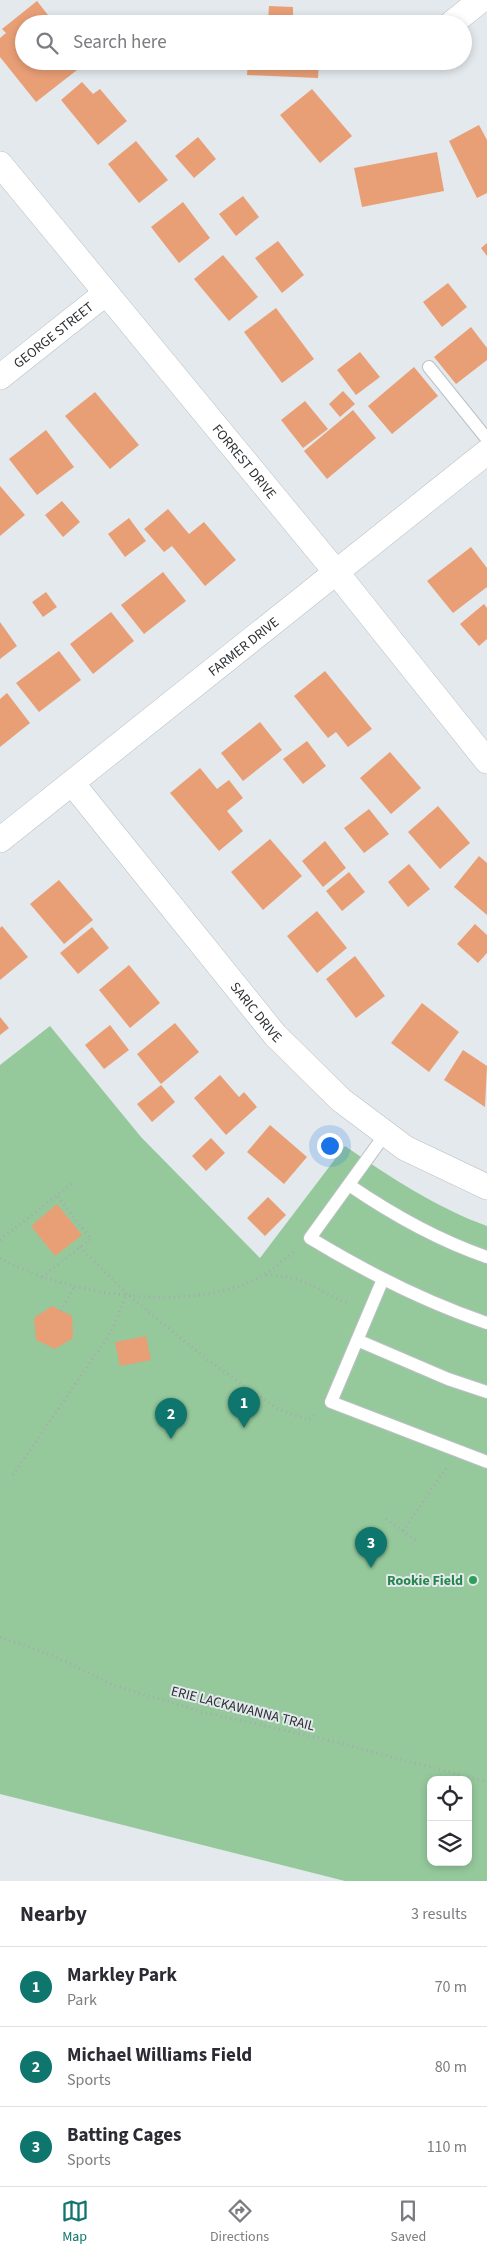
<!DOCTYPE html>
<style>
:root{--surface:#fff;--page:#f2f2f3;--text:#2b2b33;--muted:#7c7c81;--line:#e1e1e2;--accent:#0f766e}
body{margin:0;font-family:"Source Sans 3",sans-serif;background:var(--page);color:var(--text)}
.controls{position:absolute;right:15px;bottom:15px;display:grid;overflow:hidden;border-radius:10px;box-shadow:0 2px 8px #0003}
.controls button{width:45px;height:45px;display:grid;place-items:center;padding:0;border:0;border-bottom:1px solid var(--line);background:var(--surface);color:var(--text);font:25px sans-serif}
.you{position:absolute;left:329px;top:1145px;width:18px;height:18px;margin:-12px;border:4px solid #fff;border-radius:50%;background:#1a73e8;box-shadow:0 0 0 8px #1a73e833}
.badge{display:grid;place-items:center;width:32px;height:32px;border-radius:50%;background:var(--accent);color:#fff;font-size:16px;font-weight:700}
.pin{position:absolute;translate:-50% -41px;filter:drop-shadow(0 1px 2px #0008)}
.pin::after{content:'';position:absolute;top:26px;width:18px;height:15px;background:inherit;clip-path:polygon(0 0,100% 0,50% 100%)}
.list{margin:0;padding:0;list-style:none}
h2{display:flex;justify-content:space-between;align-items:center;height:65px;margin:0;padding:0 20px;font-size:21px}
h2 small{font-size:16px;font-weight:400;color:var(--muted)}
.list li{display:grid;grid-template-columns:32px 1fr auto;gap:15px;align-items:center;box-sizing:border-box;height:80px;padding:0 20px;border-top:1px solid var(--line)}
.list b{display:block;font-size:19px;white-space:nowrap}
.list p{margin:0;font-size:16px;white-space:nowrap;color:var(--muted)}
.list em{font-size:16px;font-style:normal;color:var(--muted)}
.icon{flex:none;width:28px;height:28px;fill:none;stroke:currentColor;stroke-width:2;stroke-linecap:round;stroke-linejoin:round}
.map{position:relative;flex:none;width:487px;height:1881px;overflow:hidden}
.search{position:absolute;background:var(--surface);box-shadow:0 2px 8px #0003;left:15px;right:15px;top:15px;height:55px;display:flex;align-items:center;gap:12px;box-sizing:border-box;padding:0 18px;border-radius:28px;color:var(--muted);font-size:19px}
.sheet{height:305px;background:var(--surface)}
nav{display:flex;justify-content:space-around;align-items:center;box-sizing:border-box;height:70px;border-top:1px solid var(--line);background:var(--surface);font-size:14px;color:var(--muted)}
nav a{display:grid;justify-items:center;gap:2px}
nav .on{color:var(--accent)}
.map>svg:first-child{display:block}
.green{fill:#95c99c;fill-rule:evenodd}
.building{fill:#e99f76}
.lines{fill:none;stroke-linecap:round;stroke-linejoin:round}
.service-casing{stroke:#bbc0c4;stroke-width:14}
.minor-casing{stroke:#bbc0c4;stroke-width:26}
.path{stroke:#a6aaae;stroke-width:3;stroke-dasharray:1 4;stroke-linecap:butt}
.service{stroke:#fff;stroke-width:12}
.minor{stroke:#fff;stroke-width:25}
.leisure-dot{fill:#2e9e5b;stroke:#e3e9ed;stroke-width:2}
.labels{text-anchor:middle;stroke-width:4;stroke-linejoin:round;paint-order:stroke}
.street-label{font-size:14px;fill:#2d2f31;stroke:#e3e9ed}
.leisure-label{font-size:14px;font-weight:bold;fill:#27864d;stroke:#e3e9ed;text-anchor:end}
</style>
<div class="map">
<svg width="487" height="1881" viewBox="0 0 487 1881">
<rect width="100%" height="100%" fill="#e3e9ed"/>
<path class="green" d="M50,1026L141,1137L260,1258L345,1146C390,1177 435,1207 487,1226V1881H345L0,1794V1065ZM431,1780H468V1862H431Z"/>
<path class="building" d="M37,1L55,24H24V61H84L86,63L36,102L0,57V38L6,33L2,29Z
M269,6L293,7V24H250V21L268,22Z
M248,61H319L318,78L247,75Z
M82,82L93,94L100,89L127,121L98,145L61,100Z
M312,89L352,136L320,163L280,115Z
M479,125L487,140V193L477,198L449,141Z
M198,137L216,159L194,178L175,156Z
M136,141L168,180L139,203L108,164Z
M437,152L444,191L362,207L354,168Z
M243,196L259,217L236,236L219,214Z
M183,202L210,238L179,263L151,227Z
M278,241L304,275L282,293L255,258Z
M487,243V256L481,248Z
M223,255L258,297L229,321L194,279Z
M448,283L467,307L442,327L423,302Z
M276,308L314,359L282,383L244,332Z
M471,327L487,348V360L456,384L434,357Z
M360,352L380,377L356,395L337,370Z
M414,367L438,396L392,434L368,406Z
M343,391L355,404L340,417L329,404Z
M95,392L139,445L110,469L65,416Z
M305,401L328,429L303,448L281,420Z
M353,410L376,438L327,479L304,451Z
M46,430L74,467L37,495L9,459Z
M0,486L25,515L0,536Z
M62,501L80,522L63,537L45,515Z
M168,509L189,534L204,522L236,560L205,586L172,546L164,552L144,529Z
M129,518L146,541L125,557L108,534Z
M471,547L487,568V587L453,613L427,581Z
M163,572L186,601L144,634L121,605Z
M46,592L57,607L43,617L32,602Z
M484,604L487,608V639L479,646L460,624Z
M111,612L134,641L93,674L70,644Z
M0,622L17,646L0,659Z
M59,651L81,680L39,712L16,683Z
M325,671L372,729L348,747L336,732L328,738L294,696Z
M7,693L30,723L0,747V699Z
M260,722L282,750L243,781L221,753Z
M307,741L326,766L303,784L283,759Z
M390,752L421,788L391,814L360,778Z
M200,768L217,789L229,780L243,798L227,811L243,831L219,851L170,793Z
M438,806L470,843L440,869L408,832Z
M369,809L389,834L364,853L344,828Z
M270,839L302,876L263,910L231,872Z
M325,841L346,868L323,887L302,861Z
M479,856L487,863V915L454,887Z
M409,864L430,889L408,907L388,882Z
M349,872L365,892L342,911L326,891Z
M59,880L93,920L64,944L30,904Z
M317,911L347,948L317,973L287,936Z
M475,924L487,935V953L478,963L457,944Z
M2,926L28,957L0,980V928Z
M92,927L109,948L78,974L60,953Z
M355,956L385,996L356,1018L326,979Z
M129,965L160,1003L130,1028L99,990Z
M422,1003L459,1032L429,1072L391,1043Z
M0,1017L9,1028L0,1035Z
M175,1023L199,1052L161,1084L137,1054Z
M110,1025L129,1050L104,1069L85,1045Z
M463,1050L487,1066L485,1107L444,1080Z
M220,1075L239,1097L244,1092L257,1107L226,1135L194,1098Z
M161,1085L175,1102L152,1122L137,1104Z
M270,1125L307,1157L284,1184L247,1152Z
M211,1138L225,1153L206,1171L192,1156Z
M268,1197L286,1215L265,1236L247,1218Z
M57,1204L82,1235L55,1256L31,1226Z
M52,1306L72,1316L73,1338L55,1349L36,1340L34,1318Z
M146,1336L151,1360L120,1366L115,1342Z"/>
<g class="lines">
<defs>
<path id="service" d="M429,367L487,439
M386,1133L310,1238C366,1272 425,1302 487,1323
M349,1185C393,1215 437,1240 487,1257
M383,1279L331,1402L487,1462
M357,1340L448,1379L487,1392"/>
<g id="minor">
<path d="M451,24L481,0"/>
<path id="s1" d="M0,164L336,572L487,761"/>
<path id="s2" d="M0,377L106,293"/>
<path id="s3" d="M72,783L275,1035L341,1100L405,1148L487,1187"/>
<path id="s4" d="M0,840L487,452"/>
</g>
</defs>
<use href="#service" class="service-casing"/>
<use href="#minor" class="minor-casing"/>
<path class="path" d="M0,1240L74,1182
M80,1247L127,1294L205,1358L278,1409L308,1420L317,1413
M0,1258C65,1294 175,1311 245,1284C265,1277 280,1263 296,1250
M266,1275C306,1276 316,1291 350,1304
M42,1277L91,1239L57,1196
M61,1311L74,1287
M13,1475L111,1332L127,1294
M386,1519L418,1542
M403,1531L446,1468
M0,1637L54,1656L113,1685L206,1713L328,1740L487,1782"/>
<use href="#service" class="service"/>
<use href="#minor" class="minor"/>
</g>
<circle class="leisure-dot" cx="473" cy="1580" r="5"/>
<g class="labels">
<g class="street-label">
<text dy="5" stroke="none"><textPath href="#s2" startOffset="68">GEORGE STREET</textPath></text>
<text dy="5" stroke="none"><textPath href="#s1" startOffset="385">FORREST DRIVE</textPath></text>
<text dy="5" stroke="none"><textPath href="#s4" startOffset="311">FARMER DRIVE</textPath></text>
<text dy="5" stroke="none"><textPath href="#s3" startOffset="294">SARIC DRIVE</textPath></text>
<text transform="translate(243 1708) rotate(14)" y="5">ERIE LACKAWANNA TRAIL</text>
</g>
<g class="leisure-label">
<text x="463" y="1585">Rookie Field</text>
</g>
</g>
</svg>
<div class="controls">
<button><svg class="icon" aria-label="locate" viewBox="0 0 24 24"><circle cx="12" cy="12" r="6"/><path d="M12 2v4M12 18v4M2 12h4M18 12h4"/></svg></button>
<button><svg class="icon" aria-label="layers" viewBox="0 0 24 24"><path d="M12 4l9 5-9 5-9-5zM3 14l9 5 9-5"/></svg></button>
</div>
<div class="you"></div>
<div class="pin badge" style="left:244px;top:1428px">1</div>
<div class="pin badge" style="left:171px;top:1439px">2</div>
<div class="pin badge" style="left:371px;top:1568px">3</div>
<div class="search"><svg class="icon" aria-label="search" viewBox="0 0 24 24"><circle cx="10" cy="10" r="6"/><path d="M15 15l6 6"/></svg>Search here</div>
</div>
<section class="sheet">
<h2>Nearby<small>3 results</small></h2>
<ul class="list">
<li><span class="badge">1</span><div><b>Markley Park</b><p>Park</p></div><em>70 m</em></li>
<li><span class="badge">2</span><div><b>Michael Williams Field</b><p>Sports</p></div><em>80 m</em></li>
<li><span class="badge">3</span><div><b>Batting Cages</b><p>Sports</p></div><em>110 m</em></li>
</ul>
</section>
<nav>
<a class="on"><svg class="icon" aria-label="map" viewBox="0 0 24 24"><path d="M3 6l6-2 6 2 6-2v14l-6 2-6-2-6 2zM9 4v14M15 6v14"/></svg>Map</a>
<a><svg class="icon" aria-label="directions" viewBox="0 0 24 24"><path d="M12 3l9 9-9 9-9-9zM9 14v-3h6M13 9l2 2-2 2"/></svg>Directions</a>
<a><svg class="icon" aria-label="saved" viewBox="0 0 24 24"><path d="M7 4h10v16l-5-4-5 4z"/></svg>Saved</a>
</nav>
